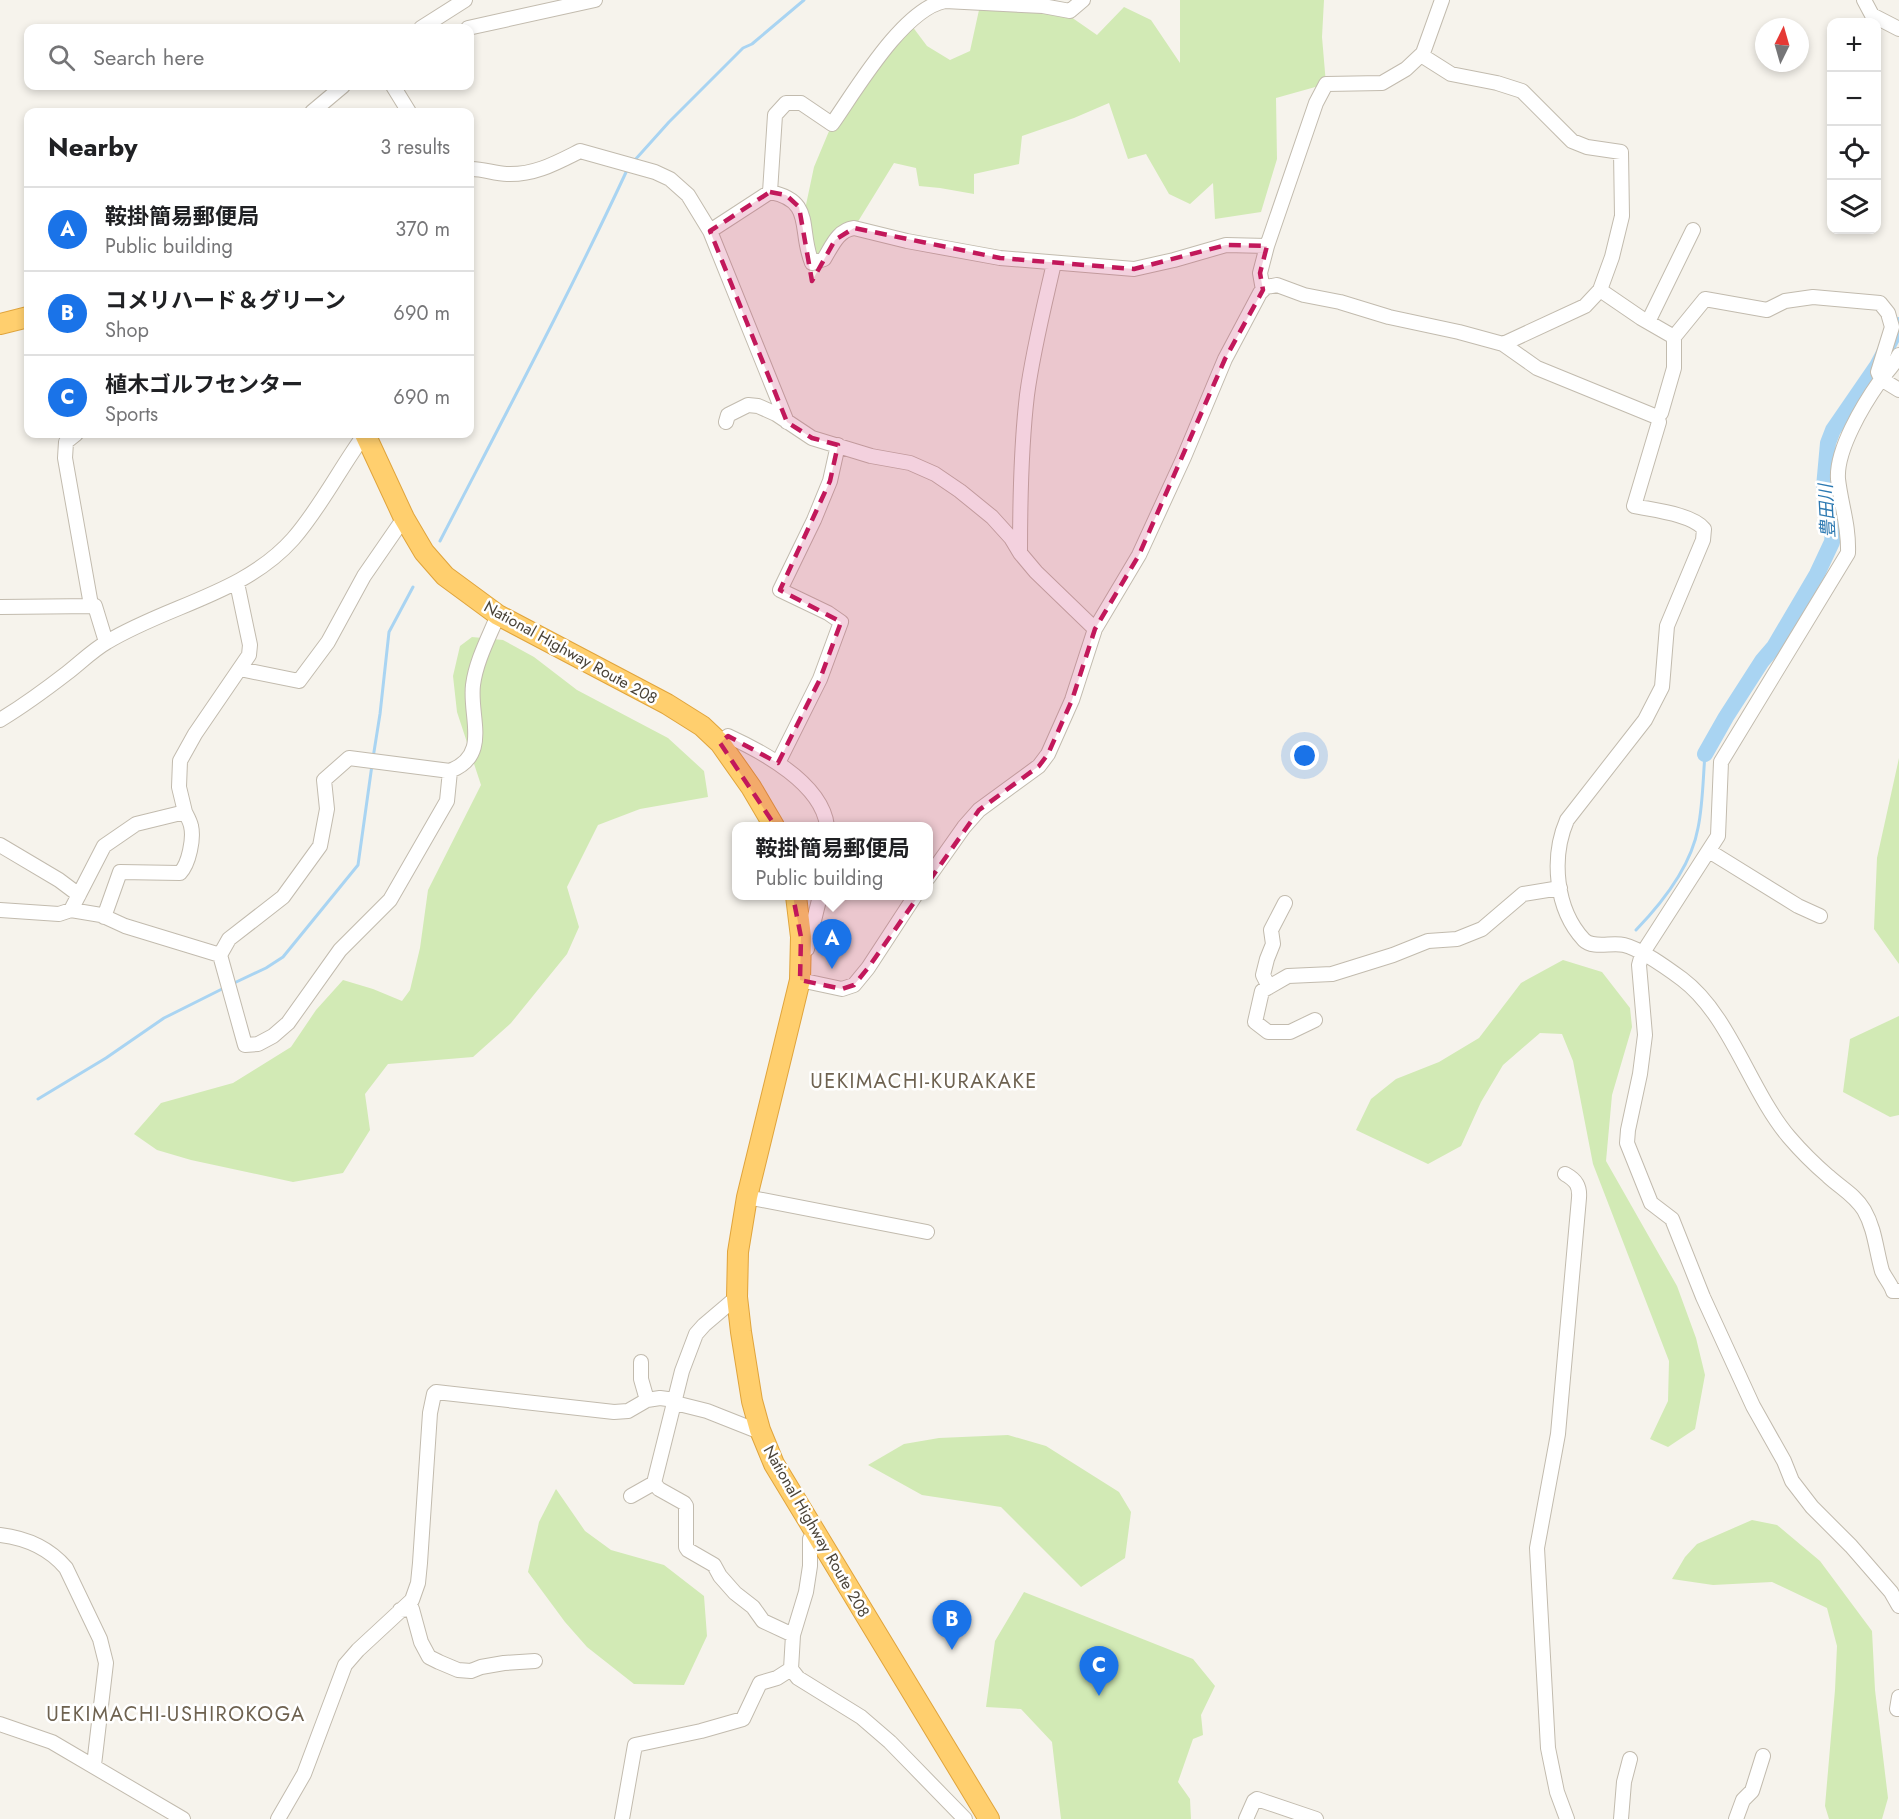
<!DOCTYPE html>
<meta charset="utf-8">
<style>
:root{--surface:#fff;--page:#f6f6f6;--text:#202124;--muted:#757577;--line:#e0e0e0;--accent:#1a73e8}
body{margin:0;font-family:Jost,"Noto Sans JP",sans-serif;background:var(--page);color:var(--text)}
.controls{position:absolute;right:18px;top:18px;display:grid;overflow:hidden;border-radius:12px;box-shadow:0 3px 9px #0003}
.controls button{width:54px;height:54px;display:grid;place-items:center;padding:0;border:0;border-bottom:2px solid var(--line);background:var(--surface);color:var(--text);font:30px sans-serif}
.compass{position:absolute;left:1755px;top:18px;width:54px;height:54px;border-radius:50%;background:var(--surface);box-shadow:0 3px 9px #0003;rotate:5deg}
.you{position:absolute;left:1305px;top:756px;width:21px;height:21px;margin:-15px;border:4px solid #fff;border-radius:50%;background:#1a73e8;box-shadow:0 0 0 9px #1a73e833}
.badge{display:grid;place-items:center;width:39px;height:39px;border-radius:50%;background:var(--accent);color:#fff;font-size:20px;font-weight:700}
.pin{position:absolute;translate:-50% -50px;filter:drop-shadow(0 2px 3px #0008)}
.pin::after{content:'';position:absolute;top:32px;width:21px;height:18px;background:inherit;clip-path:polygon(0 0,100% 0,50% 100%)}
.popup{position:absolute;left:732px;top:822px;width:201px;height:78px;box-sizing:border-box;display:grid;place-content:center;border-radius:12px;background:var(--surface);filter:drop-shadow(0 2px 4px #0005);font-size:20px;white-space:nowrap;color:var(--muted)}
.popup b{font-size:22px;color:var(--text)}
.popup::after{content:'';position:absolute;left:50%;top:100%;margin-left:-12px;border:12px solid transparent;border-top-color:var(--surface)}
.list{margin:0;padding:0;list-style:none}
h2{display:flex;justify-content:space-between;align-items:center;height:78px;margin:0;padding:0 24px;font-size:26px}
h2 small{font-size:20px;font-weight:400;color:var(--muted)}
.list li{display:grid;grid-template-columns:39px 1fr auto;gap:18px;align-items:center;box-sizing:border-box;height:84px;padding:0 24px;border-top:2px solid var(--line)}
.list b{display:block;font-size:22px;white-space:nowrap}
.list p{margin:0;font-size:20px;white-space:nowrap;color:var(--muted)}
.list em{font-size:20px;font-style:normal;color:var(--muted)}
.icon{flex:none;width:33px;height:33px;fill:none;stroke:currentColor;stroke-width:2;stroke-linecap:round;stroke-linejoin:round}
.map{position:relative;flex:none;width:1899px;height:1819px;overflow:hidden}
.search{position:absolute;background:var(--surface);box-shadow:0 3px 9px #0003;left:24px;top:24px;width:450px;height:66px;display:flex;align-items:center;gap:15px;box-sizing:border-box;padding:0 21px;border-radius:12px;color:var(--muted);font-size:22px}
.panel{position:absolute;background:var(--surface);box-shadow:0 3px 9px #0003;left:24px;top:108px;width:450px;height:330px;border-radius:12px}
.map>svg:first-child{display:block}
.green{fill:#d2eab5}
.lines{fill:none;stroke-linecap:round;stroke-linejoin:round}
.stream{stroke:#a9d4f2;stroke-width:3}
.river{stroke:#a9d4f2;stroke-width:16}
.minor-casing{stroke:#c2bbae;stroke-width:16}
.highway-casing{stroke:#e0a43c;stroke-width:22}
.minor{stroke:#fff;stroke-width:14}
.highway{stroke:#ffcf6e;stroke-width:20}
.marked{fill:#c2185b;fill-opacity:0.2;stroke:#c2185b;stroke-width:4.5;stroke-dasharray:12 8;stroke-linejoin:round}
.labels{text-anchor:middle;stroke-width:5;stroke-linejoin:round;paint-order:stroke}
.street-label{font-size:16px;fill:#4b4439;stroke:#fff}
.water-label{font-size:18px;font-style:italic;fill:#2e7ab2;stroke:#fff}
.quarter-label{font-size:20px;letter-spacing:1.5px;fill:#6e6250;stroke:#fff}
</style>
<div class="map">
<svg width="1899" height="1819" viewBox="0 0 1899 1819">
<rect width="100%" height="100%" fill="#f6f3ec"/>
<path class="green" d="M1180,0H1324L1322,37L1326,84L1276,98L1277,159L1261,212L1215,219L1213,183L1190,204L1169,194L1146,154L1128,159L1109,103L1074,118L1022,136L1019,164L974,174V194L940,188L919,186L916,168L894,163L854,228L818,261L803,219L814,167L832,124L912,26L927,46L950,60L970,51L979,10H1061L1097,35L1124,7L1151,20L1180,63Z
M472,637L503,640L534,657L577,690L668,738L704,771L708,797L640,809L598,825L567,887L579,927L567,954L511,1023L473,1057L388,1064L365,1094L370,1130L343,1173L293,1182L191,1160L157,1150L134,1134L161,1103L233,1083L291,1047L316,1010L343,980L373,989L402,1001L410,990L420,948L428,890L481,785L457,712L453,676L460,646Z
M1899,758V964L1874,929L1877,858Z
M1563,960L1602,972L1630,1008L1632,1027L1612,1095L1606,1161L1677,1286L1696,1338L1705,1375L1695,1429L1668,1447L1650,1439L1668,1401L1669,1361L1593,1164L1573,1061L1562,1034L1540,1033L1503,1065L1481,1102L1461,1146L1428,1164L1356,1130L1371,1099L1396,1079L1439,1062L1479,1038L1521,983Z
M1899,1016V1115L1890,1117L1843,1092L1850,1039Z
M1008,1435L1046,1446L1119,1492L1131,1512L1125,1558L1081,1587L1001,1507L922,1495L868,1465L904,1444L939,1438Z
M556,1489L585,1531L611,1550L664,1565L704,1596L707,1636L684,1685L634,1684L587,1647L565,1622L528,1572L539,1522Z
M1752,1520L1777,1525L1820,1561L1872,1631L1875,1690L1888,1798L1882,1819H1829L1825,1806L1835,1690L1837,1646L1827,1608L1772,1582L1713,1585L1672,1579L1685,1557L1697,1544Z
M1024,1592L1193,1659L1215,1686L1201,1715L1203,1735L1193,1739L1178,1782L1190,1799L1191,1819H1061L1052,1742L1021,1709L986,1707L995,1641Z"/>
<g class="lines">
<path class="stream" d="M634,161L669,122L743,48L752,44L804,0
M440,541C504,417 569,295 628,168
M373,758L380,714L389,632L413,587
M1636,930C1663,902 1691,867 1698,828C1703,804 1703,778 1705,754
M232,984L266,968L283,957L358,865L372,765
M38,1099L106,1058L164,1018L226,987"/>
<path class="river" d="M1705,754L1726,717L1762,661L1774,647L1817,574L1832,542L1833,531L1824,487L1828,443L1833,430L1877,366L1899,325"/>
<defs>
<path id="minor" d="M1864,0L1872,15L1899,29
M421,28L465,0
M468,28L595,0
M1421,55L1451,74L1497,83L1522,91L1572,141L1587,147L1621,152L1622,216L1612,257L1600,290L1585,306L1503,344
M393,86L409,112
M312,112L343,86
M470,169C481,168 495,174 507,174C535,175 556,163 580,151L655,172L670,179L688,195L710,231L787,422
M770,192L775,115L786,103H801L832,124C856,90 903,9 945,1L1043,6L1070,11L1083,0
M710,231L770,192C815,201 798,229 812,263L824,259C832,246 838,230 854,228L907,241L1000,258L1134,269L1174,260L1226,245L1267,246
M1263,290L1260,273L1267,246L1316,103L1326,84L1382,83L1406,69L1423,53L1442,0
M1600,290L1641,318L1674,337
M1648,322L1693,230
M1899,355C1894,365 1886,372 1880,381C1863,405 1836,450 1838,479C1841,505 1849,525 1848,553L1721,762L1718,836L1642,954L1639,965L1645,1035L1640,1074L1628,1130L1627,1143L1651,1203L1672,1219L1703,1297L1753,1406L1784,1461L1792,1481L1812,1507L1851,1546L1891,1592L1899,1606
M1899,390L1881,379L1878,372L1892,327L1888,313L1880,303L1813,297L1785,301L1767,310L1705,299L1674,337V368L1661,413L1657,417L1659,422L1634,506C1652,510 1692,514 1704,529L1703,540L1667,626L1662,687L1645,720L1567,820C1551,857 1555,909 1584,940C1593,949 1612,942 1624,945C1641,949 1667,968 1682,979C1730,1015 1750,1091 1789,1137C1801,1151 1814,1164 1828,1176C1841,1188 1855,1195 1864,1210C1875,1229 1876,1250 1882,1271C1885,1278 1891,1284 1893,1291H1899
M726,422L728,415L748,405L758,406L776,414L812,438L871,456L910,463L935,474L960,491L992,517L1011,538L1020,553L1036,572L1095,629
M76,434L66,442L65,458L91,605
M1020,552C1020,500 1021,446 1027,395C1033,350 1044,307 1054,263
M0,607L95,606L106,642
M240,669L299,681L328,642L364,576L404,518
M0,720C23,706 45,690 67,673C80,663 93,650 107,642C168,605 244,594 293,539C321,507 340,468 365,434
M720,743L728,736C763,752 822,784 827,826
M778,763L820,679L841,622L828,613L780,590L814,520L830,481L838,445
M450,771L447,801L390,900L340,950L288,1023L273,1036L258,1044L245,1045L220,955L229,939L283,897L320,846L327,809L324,780L349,758L450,771C491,755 469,717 473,685C476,661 489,637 498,615
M0,845L59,880L79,895
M1709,851L1798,906L1820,916
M928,878L964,827L979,810L1039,766L1048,754L1072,700L1095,629L1139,555L1184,457L1225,359L1260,293L1266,287L1277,285L1304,295L1340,302L1389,317L1459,332L1503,344L1537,368L1657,417
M0,910L59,914L71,910L101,915L125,926L220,955
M71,910L104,846L136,824L185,812L179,787L180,761L195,734L249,655L250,645L237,583
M104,917L120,872L180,873C189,864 194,838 191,826C190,821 187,816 185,812
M807,949L820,896
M802,973L800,980L842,989L854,985L868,968L915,896
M1269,987L1263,975L1267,959L1273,944L1271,930L1285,903
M1315,1020L1290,1032H1268L1255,1022L1262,991L1288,976L1332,974L1393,955L1428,941L1457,939L1482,929L1523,894L1560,888
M1565,1174C1576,1180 1580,1186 1579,1198L1558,1434L1537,1548L1548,1748L1557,1792L1567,1819
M747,1197L927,1232
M641,1362V1379L647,1400L660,1398L675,1400
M675,1403L707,1411L755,1430H760
M654,1483L659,1489L684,1503L686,1506V1547L688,1550L714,1565L720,1576L735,1593L753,1607L763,1621L793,1635
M631,1496L654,1483L682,1371L696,1334L704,1325L737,1297
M815,1531L810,1539V1566L806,1592L793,1635L791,1669L798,1678L861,1717L890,1742L965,1819
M0,1535C25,1538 49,1548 66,1568L100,1639L106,1663L94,1765
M400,1610L412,1609L421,1642L429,1657L439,1662L458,1670L471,1671L481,1667L504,1663L535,1661
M1899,1697L1897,1709H1899
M0,1724L52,1742L183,1819
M278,1819L304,1774L345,1665L358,1650L412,1600L418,1583L420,1563L430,1413L434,1394L436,1392L614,1412L628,1411L647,1400
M622,1819L635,1745L701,1731L743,1719L760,1683L777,1678L791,1669
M1246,1819L1254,1801L1257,1799L1316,1819
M1621,1819L1624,1782L1630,1759
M1736,1819L1743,1800L1752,1791L1763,1756"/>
<path id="highway" d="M0,324L28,317
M365,434L404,518L424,552L445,576L498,615L667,704L702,726L720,743L751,787L774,826
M796,896L801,937L800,980L747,1197L738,1252L737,1297L741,1332L752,1401L760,1430L774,1464L989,1819"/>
</defs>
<use href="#minor" class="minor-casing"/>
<use href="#highway" class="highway-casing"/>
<use href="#minor" class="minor"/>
<use href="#highway" class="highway"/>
</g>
<path class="marked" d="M770,192L786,195L799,207L812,281L835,240L854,228L1000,258L1134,269L1226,245L1267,246L1260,273L1263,290L1225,359L1139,555L1095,629L1072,700L1048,754L1039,766L979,810L868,968L854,985L842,989L800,980L801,937L785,856L772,821L720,743L728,736L778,763L820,679L841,622L780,590L830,481L838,445L812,438L787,422L710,231Z"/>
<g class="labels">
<g class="street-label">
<text transform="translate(571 652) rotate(29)" y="6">National Highway Route 208</text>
<text transform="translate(817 1531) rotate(60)" y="6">National Highway Route 208</text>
</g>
<g class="water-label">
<text transform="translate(1827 511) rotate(-93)" y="6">豊田川</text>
</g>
<g class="quarter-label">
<text x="924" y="1088">UEKIMACHI-KURAKAKE</text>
<text x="176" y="1721">UEKIMACHI-USHIROKOGA</text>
</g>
</g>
</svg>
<div class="controls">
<button>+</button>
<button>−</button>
<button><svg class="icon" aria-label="locate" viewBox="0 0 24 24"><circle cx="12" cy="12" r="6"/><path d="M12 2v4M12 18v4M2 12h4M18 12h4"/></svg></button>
<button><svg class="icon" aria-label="layers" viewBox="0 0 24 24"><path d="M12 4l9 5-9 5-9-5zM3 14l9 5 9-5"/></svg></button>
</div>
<svg class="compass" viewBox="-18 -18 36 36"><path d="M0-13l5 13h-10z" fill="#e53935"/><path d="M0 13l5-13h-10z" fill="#757577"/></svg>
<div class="you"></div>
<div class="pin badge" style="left:832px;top:969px">A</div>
<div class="popup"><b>鞍掛簡易郵便局</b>Public building</div>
<div class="pin badge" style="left:952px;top:1650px">B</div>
<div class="pin badge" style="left:1099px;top:1696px">C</div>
<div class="search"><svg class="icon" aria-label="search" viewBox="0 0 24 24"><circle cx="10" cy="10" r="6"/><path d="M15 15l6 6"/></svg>Search here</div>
<section class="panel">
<h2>Nearby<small>3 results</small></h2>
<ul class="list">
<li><span class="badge">A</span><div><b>鞍掛簡易郵便局</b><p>Public building</p></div><em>370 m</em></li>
<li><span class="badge">B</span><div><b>コメリハード＆グリーン</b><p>Shop</p></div><em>690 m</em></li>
<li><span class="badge">C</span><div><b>植木ゴルフセンター</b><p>Sports</p></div><em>690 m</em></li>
</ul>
</section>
</div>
